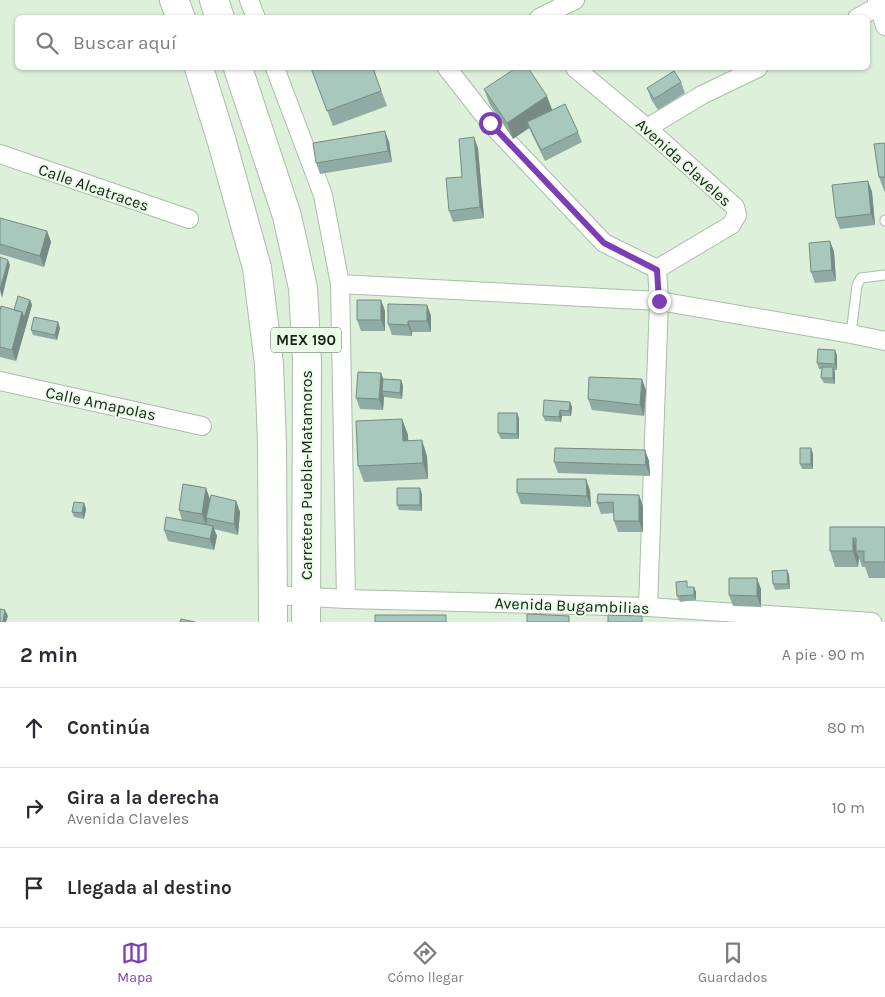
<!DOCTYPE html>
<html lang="es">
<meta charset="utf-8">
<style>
:root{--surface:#fff;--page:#f7f7f7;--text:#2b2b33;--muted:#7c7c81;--line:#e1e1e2;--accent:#7c3eb3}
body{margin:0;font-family:Karla,sans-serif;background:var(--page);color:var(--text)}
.stop{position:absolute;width:15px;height:15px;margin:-11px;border:4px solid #7c3eb3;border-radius:50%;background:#fff}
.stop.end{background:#7c3eb3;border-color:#fff;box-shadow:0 1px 5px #0008}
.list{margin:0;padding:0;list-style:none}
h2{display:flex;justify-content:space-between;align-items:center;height:65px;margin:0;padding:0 20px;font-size:21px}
h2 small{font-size:16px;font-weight:400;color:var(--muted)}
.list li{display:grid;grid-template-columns:32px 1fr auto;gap:15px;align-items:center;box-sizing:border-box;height:80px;padding:0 20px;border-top:1px solid var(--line)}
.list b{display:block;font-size:19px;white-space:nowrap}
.list p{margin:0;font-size:16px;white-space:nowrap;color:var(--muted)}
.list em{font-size:16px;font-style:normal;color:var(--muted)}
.icon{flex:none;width:28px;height:28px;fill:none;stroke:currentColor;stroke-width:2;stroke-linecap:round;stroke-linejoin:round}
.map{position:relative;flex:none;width:885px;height:622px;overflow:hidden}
.search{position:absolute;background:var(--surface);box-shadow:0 1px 4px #0004;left:15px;right:15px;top:15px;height:55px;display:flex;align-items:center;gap:12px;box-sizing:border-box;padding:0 18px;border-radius:8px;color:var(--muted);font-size:19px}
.sheet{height:305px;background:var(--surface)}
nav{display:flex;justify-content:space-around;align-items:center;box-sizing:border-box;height:70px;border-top:1px solid var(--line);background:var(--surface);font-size:14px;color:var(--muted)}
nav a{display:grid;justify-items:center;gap:2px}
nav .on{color:var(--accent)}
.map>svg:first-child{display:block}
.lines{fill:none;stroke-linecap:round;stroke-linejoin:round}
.lane-casing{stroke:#aabda8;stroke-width:11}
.street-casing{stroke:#aabda8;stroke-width:20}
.primary-casing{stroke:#aabda8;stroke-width:30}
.lane{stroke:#fff;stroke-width:9}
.street{stroke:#fff;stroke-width:18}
.primary{stroke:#fff;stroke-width:28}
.wall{fill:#90aba3}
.shaded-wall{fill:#768b84}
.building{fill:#a8c7bd;stroke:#768b84}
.route{stroke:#7c3eb3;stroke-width:6}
.labels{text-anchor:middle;stroke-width:4;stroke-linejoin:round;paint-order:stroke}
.shield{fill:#e9fde7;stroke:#576255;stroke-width:1}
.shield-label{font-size:15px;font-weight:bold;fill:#181f17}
.street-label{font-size:16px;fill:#181f17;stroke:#e9fde7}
</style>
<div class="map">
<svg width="885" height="622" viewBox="0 0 885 622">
<rect width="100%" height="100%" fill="#dcf0da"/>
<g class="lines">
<defs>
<path id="lane" d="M885,220V221
M851,334L857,285L861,278L885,275"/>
<path id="street" d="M249,0L256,18
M877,0L885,26
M539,18L575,0
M857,18L879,6
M275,68L323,195L340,284L346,599
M447,68L490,123L604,243L657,269
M575,68L647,128L735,207L737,215L731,225L657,269
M647,128L702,95L758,68
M0,154L189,219
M340,284L659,301L851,334L885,341
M0,381L202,426
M273,595L346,599L648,607L872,622
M648,607L659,301L657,269"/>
<path id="primary" d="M174,0L181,18
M214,0L220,18
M199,68L222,142L257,268L269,364L272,444L273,622
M238,68L287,216L303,288L307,361L306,622"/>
</defs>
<use href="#lane" class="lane-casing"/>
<use href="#street" class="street-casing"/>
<use href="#primary" class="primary-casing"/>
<use href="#lane" class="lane"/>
<use href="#street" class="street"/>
<use href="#primary" class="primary"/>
</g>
<path class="wall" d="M311,68H373L387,106L333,126Z
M681,82L685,93L658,110L651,99L647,88Z
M484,89L552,110L578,132L582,142L545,161L529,128L513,139L490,105Z
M389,142L392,162L320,174L316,163Z
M885,143V193L879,177Z
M478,148L484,218L453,222L449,211L462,177Z
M868,181L872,192L875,225L840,229L836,218Z
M0,218L47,231L51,242L44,267L0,254Z
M830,241L834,252L836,281L815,283L811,272Z
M30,300L32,305L16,361L0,357V311L14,310Z
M381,300L385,311V331H361L357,320Z
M427,305L431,316V332H412V336L392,335L388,324Z
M58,322L60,328L57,340L33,335L31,330Z
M837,355V370H834L835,372V384L824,383L821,378L822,369H819L817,363Z
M381,373L383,379L401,380L403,386L402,399L384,397L383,410L360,409L356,398Z
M646,390L644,416L592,410L588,399Z
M570,402L572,407L571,416H562L561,422L545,421L543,416Z
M519,418V439H501L498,433Z
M402,419L408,435V441L427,456L428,479L364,482L358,466Z
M811,448L813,454V469H802L800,464Z
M645,450L649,461L650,476L558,473L554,462Z
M590,490L591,507L521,504L517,493Z
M422,494V511L399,510L397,505Z
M598,494L643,506V532H618L614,521V513L601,514L597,503Z
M210,499L209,505L236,501L240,512L238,535L214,529L217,536L214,550L168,541L164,530L182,520L179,510Z
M84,503L86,509L84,519L74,517L72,512Z
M830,527H885V578H869L865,567H862L859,558L858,567H835L830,551Z
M787,570L789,575L790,589L775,590L773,584Z
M694,587L696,592V600L680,602L677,596Z
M761,589V607L733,606L729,595Z"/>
<path class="shaded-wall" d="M547,96L553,112L527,122L529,128L513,139L507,123Z
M385,131L389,142L392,162L388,151Z
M474,137L478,148L484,218L480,207Z
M868,181L872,192L875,225L871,214Z
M47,231L51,242L44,267L40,256Z
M830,241L834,252L836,281L832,270Z
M8,260L10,265L2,298L0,290Z
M30,300L32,305L16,361L12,350L22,312Z
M381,300L385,311V331L381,320Z
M427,305L431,316V332L427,321Z
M408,321L412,332V336L408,325Z
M58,322L60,328L57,340L55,335Z
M835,350L837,355V370L835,364Z
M833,367L835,372V384L833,378Z
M381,373L385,384L382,391L384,397L383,410L379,399Z
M642,379L646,390L644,416L640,405Z
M401,380L403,386L402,399L400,393Z
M570,402L572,407L571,416L569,411Z
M560,410L562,416L561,422L559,417Z
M517,413L519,418V439L517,434Z
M402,419L408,435L409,457L403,441Z
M422,440L427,456L428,479L423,463Z
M811,448L813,454V469L811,464Z
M645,450L649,461L650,476L646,465Z
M586,479L590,490L591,507L587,496Z
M206,488L210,499L207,518H206L207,519L206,525L202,514Z
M420,488L422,494V511L420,505Z
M639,495L643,506V532L639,521Z
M236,501L240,512L238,535L234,524Z
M84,503L86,509L84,519L82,513Z
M213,526L217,536L214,550L210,539Z
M853,538L858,551H856L859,558L858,567L853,551Z
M787,570L789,575L790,589L788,584Z
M757,578L761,589V607L757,596Z
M694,587L696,592V600L694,595Z
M5,610L8,616L6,622H3Z"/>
<path class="building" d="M311,68H373L381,91L327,111Z
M516,68H528L547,96L507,123L484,89Z
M674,71L681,82L654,99L647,88Z
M565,104L578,132L541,150L527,122Z
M385,131L388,151L316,163L313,143Z
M474,137L480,207L449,211L446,178L462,177L459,139Z
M885,143V177H879L874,144Z
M868,181L871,214L836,218L832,185Z
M0,218L47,231L40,256L0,244Z
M830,241L832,270L811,272L809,243Z
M0,257L8,260L0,290Z
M18,296L30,300L24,318L22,312L14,310Z
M357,300H381V320H357Z
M388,304L427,305V321H408V325L388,324Z
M1,306L22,312L12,350L0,347V311Z
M34,317L58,322L55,335L31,330Z
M818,349L835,350V364L817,363Z
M822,367H833V378H821Z
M358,372L381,373L379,399L356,398Z
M589,377L642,379L640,405L588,399Z
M383,379L401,380L400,393L382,391Z
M544,400L570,402L569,411L560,410L559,417L543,416Z
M498,413H517V434L498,433Z
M402,419L403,441L422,440L423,463L358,466L356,421Z
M555,448L645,450L646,465L554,462Z
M800,448H811V464H800Z
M517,479H586L587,496L517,493Z
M183,484L206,488L202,514L179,510Z
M397,488H420V505H397Z
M598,494L639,495V521H614L613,502L597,503Z
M211,495L236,501L234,524L206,518Z
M74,502L84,503L82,513L72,512Z
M166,517L213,526L210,539L164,530Z
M830,527H885V562H864V551H856V538H853V551H830Z
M787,570L788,584H773L772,571Z
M729,578H757V596L729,595Z
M687,581V587H694V595L677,596L676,582Z
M0,609L5,610L3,622H0Z
M527,614L569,616V622H527Z
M375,615H446V622H375Z
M608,615L642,616V622H608Z
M181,619L195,622H180Z"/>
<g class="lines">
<path class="route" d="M490,123L604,243L657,270L659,301"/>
</g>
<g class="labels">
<rect class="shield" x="271" y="327.5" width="70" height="25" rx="4"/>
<g class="shield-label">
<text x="306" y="345">MEX 190</text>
</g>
<g class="street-label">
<text transform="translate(684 162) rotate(42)" y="6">Avenida Claveles</text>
<text transform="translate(94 187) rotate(19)" y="6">Calle Alcatraces</text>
<text transform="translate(101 403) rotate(12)" y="6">Calle Amapolas</text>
<text transform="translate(306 475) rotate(-90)" y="6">Carretera Puebla-Matamoros</text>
<text transform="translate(572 605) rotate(2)" y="6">Avenida Bugambilias</text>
</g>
</g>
</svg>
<div class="stop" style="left:490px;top:123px"></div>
<div class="stop end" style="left:659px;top:301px"></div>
<div class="search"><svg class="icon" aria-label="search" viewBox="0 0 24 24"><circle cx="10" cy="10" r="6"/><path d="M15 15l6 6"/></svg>Buscar aquí</div>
</div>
<section class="sheet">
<h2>2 min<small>A pie · 90 m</small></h2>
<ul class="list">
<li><svg class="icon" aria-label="ahead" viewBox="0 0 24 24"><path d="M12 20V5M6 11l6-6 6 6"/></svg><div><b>Continúa</b></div><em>80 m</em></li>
<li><svg class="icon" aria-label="right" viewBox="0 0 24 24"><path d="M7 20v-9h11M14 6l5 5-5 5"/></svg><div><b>Gira a la derecha</b><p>Avenida Claveles</p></div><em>10 m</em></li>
<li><svg class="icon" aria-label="arrive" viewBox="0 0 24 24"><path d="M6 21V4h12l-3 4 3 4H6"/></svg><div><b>Llegada al destino</b></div></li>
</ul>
</section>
<nav>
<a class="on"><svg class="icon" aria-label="map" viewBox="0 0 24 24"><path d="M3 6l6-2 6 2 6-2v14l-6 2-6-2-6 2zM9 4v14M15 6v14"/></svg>Mapa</a>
<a><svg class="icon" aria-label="directions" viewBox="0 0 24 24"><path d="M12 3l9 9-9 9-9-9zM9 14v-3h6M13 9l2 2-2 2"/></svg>Cómo llegar</a>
<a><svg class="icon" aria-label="saved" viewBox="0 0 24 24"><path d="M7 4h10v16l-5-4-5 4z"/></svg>Guardados</a>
</nav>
